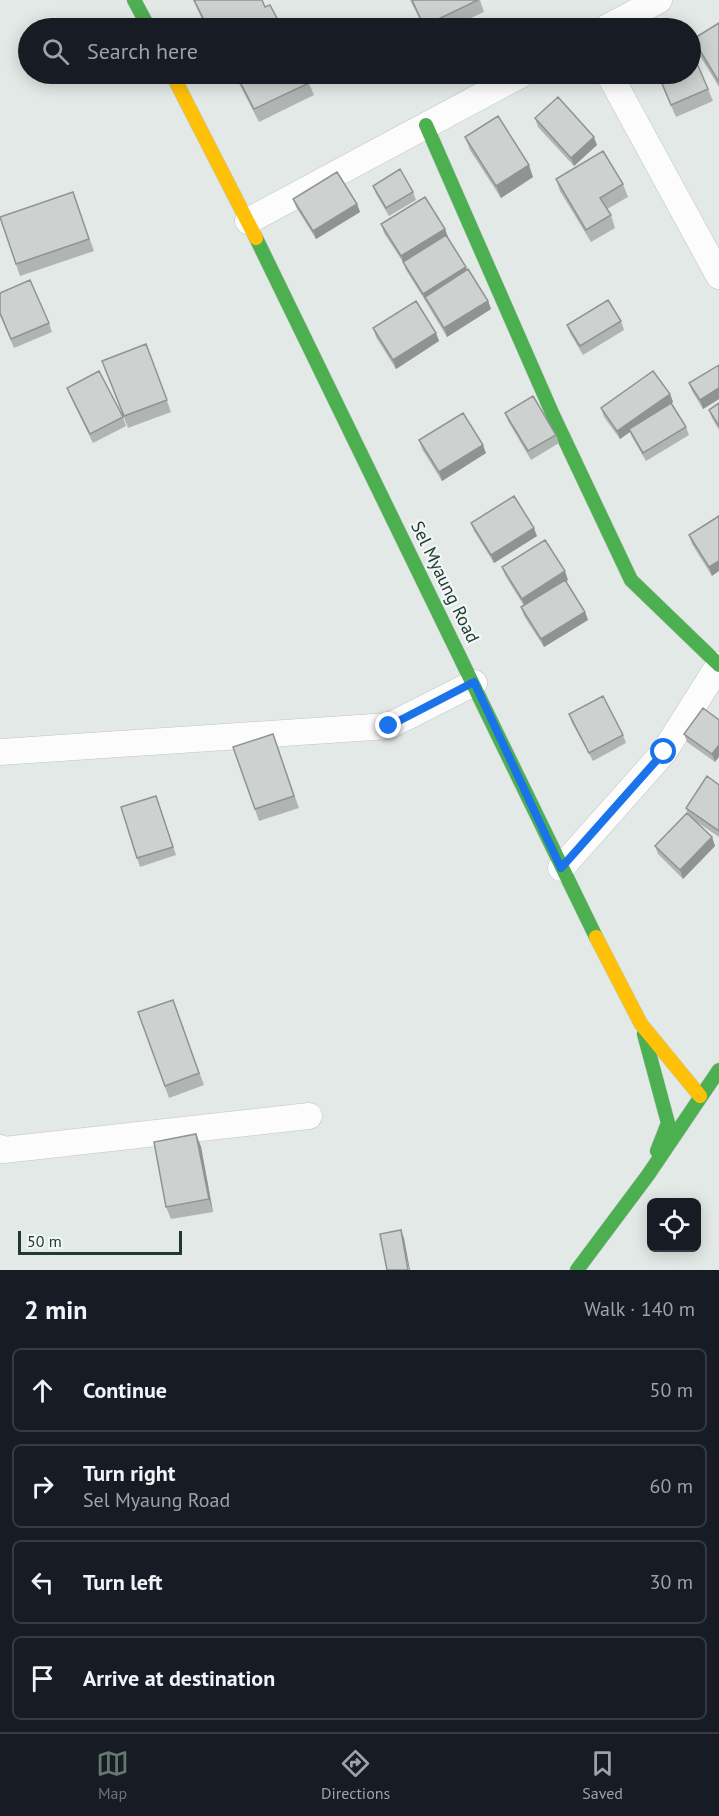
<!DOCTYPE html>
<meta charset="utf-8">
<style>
:root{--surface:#171b24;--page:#242831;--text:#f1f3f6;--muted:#9ea1a6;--line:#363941;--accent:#667772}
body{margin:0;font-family:"PT Sans",sans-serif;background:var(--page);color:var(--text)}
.controls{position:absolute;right:18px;bottom:18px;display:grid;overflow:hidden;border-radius:9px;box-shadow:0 3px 15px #0003}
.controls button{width:54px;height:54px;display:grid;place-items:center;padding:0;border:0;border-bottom:2px solid var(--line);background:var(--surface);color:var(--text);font:30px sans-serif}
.scale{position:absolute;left:18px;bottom:15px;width:164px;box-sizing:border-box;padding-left:6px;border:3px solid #223a33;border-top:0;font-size:16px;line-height:21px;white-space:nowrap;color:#223a33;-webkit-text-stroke:4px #f1f7f4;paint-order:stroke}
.stop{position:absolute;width:18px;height:18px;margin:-14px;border:4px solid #1a73e8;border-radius:50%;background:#fff}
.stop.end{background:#1a73e8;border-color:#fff;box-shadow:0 2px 6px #0008}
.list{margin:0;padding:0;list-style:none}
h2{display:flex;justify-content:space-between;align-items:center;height:78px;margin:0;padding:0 24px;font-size:26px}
h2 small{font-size:20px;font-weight:400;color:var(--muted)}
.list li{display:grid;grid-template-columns:39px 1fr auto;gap:18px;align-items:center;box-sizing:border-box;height:84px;margin:0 12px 12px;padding:0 12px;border:2px solid var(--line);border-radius:9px}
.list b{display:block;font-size:22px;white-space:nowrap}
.list p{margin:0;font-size:20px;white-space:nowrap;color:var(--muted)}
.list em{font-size:20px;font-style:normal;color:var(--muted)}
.icon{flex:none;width:33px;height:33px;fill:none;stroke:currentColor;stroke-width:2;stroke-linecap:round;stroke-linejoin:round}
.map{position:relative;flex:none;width:719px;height:1270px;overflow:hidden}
.search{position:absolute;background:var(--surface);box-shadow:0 3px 15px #0003;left:18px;right:18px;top:18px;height:66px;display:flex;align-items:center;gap:15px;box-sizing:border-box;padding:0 21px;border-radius:33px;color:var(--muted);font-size:22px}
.sheet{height:462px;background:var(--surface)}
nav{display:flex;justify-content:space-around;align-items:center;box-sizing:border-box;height:84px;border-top:2px solid var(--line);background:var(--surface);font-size:16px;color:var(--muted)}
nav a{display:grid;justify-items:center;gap:3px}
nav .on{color:var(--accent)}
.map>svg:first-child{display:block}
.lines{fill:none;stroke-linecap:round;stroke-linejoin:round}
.street-casing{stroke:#c0c5c3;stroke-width:27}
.fast-casing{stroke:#bfc6c3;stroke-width:15}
.slow-casing{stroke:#bfc6c3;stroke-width:15}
.street{stroke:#fbfcfb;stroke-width:26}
.fast{stroke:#4caf50;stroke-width:14}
.slow{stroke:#ffc107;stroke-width:14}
.wall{fill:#b0b5b3}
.shaded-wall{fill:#909392}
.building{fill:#cdd2d0;stroke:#909392;stroke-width:1.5}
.route{stroke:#1a73e8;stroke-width:8}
.labels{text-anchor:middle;stroke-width:4.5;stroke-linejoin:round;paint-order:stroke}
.street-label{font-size:18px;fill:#223a33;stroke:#f1f7f4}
</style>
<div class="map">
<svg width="719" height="1270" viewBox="0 0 719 1270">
<rect width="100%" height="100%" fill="#e3e9e6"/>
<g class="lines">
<defs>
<path id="street" d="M606,28L659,0
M609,74L719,276
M248,221L522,74
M0,752L389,726L474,683
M561,868L664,752L719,665
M0,1148L4,1150L309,1116"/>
<path id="fast" d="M134,0L149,28
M426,125L553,415L631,580L719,665
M256,238L596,937
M644,1034L668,1123L657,1151
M577,1270L648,1175L719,1070"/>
<path id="slow" d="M172,74L256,238
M596,937L641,1024L700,1096"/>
</defs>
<use href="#street" class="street-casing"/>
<use href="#fast" class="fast-casing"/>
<use href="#slow" class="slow-casing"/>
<use href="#street" class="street"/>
<use href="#fast" class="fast"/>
<use href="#slow" class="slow"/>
</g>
<path class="wall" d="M193,0H262L265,7L282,28H206Z
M410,0H480L484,12L449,28H424Z
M719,23V87L697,51L693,39Z
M234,74H305L314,95L259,122Z
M657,74H690L708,89L713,101L676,117Z
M535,118L597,145L574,166L538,127Z
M465,137L533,177L501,198L470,150Z
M556,179L623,184L628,197L607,209L611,215L615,228L591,242L560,191Z
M373,186L413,192L416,200L389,216L376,194Z
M73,192L94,251L20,276L0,218Z
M293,199L357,204L360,212L316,239L296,207Z
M381,224L445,229L447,237L467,270L488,301L491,309L447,337L426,302L406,270L403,262L384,233Z
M0,293L49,323L52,332L14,348L0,315Z
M621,321L624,330L583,355L570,333L567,325Z
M373,328L436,333L439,341L396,369L376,337Z
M146,344L171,412L128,428L102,361Z
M719,365V399L703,409L692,391L689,383Z
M67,388L123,417L126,426L93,443L70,396Z
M670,394L673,402L671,403L686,427L689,435L646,461L632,437L630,432L620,439L604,417L601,408Z
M719,403V430L712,418L709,410Z
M505,413L556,435L559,443L531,460L508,421Z
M419,440L486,453L442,481L422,449Z
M719,516L712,576L692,544L689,535Z
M471,523L537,536L494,563L474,531Z
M502,567L568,580L566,581L585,612L588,620L544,647L524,616L521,607L524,606L505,575Z
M703,708L715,762L687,742L684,734Z
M569,714L623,735L626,743L593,761L572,723Z
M273,734L299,808L259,821L233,747Z
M719,785V837L694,820L712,837L715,846L683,879L658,854L655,846L688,814L686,808Z
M156,796L176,855L140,867L121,807Z
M173,1000L204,1085L169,1098L138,1012Z
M196,1134L201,1147L213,1212L171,1219L166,1207Z"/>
<path class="shaded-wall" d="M594,137L597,145L574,166L571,158Z
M529,165L533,177L501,198L496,186Z
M357,204L360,212L316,239L313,231Z
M445,229L448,237L404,265L401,256Z
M466,267L469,275L425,297L426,302L423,294Z
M488,301L491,309L447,337L444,328Z
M436,333L439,341L396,369L393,360Z
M719,388V399L703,409L700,400Z
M670,394L673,402L630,432L629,429L630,432L620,439L617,431Z
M483,445L486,453L442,481L439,472Z
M534,528L537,536L494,563L491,555Z
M719,561V571L712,576L709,567Z
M565,571L568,580L525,607L522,599Z
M585,612L588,620L544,647L541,639Z
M719,745V757L715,762L712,754Z
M712,837L715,846L683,879L680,870Z
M196,1134L201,1147L213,1212L209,1199Z
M401,1230L404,1238L410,1270H409Z"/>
<path class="building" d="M194,0H262L265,7L270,5L282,28H208Z
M412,0H478L424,26Z
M719,23V82L693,39Z
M690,47L708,89L671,105L658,74H690Z
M236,74H305L309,83L254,109Z
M558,97L594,137L571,158L535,118Z
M498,116L529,165L496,186L465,137Z
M603,151L623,184L600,198L611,215L586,230L556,179Z
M400,169L413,192L386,208L373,186Z
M337,172L357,204L313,231L293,199Z
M73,192L89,239L16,264L0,217Z
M425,197L445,229L401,256L381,224Z
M446,235L466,267L423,294L403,262Z
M468,269L488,301L444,328L425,297Z
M30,280L49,323L11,339L0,313V293Z
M608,300L621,321L580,346L567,325Z
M416,301L436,333L393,360L373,328Z
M146,344L167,400L124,416L102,361Z
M719,365V388L700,400L689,383Z
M99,371L123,417L90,434L67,388Z
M653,371L670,394L617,431L601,408Z
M533,396L556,435L528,451L505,413Z
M671,403L686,427L643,453L629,429Z
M719,403V426L709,410Z
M463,413L483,445L439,472L419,440Z
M514,496L534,528L491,555L471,523Z
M719,516V561L709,567L689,535Z
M545,540L565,571L522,599L502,567Z
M565,580L585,612L541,639L521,607Z
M603,696L623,735L589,753L569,714Z
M703,708L719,720V745L712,754L684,734Z
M273,734L294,796L255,809L233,747Z
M707,776L719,785V831L686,808Z
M156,796L173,847L137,858L121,807Z
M687,813L712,837L680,870L655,846Z
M173,1000L199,1073L165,1086L138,1012Z
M196,1134L209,1199L166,1207L154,1142Z
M401,1230L408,1270H387L380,1234Z"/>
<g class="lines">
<path class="route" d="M389,726L474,682L561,868L664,752"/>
</g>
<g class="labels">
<g class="street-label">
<text transform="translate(445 582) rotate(64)" y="6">Sel Myaung Road</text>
</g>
</g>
</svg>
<div class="controls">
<button><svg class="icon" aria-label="locate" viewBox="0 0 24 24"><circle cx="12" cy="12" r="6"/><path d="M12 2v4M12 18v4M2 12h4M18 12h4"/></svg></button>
</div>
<div class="scale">50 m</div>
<div class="stop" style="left:664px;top:752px"></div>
<div class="stop end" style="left:389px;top:726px"></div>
<div class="search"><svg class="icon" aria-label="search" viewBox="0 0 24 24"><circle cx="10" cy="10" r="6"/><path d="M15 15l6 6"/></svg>Search here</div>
</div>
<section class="sheet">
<h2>2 min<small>Walk · 140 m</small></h2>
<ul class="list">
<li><svg class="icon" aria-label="ahead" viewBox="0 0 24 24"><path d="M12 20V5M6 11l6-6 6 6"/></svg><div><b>Continue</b></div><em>50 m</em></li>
<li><svg class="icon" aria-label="right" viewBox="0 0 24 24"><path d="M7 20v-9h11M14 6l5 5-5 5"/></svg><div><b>Turn right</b><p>Sel Myaung Road</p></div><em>60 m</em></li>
<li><svg class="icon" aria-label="left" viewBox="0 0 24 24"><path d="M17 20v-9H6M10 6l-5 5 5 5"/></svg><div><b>Turn left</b></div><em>30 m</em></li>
<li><svg class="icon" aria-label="arrive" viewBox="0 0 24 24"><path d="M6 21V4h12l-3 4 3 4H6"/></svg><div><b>Arrive at destination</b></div></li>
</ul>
</section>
<nav>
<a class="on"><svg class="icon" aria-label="map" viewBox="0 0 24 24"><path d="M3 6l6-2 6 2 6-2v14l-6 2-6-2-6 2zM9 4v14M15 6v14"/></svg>Map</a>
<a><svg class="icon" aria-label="directions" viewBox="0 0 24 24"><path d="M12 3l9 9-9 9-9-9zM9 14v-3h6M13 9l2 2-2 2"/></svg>Directions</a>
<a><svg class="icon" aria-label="saved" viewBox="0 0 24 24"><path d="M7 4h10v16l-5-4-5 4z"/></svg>Saved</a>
</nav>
